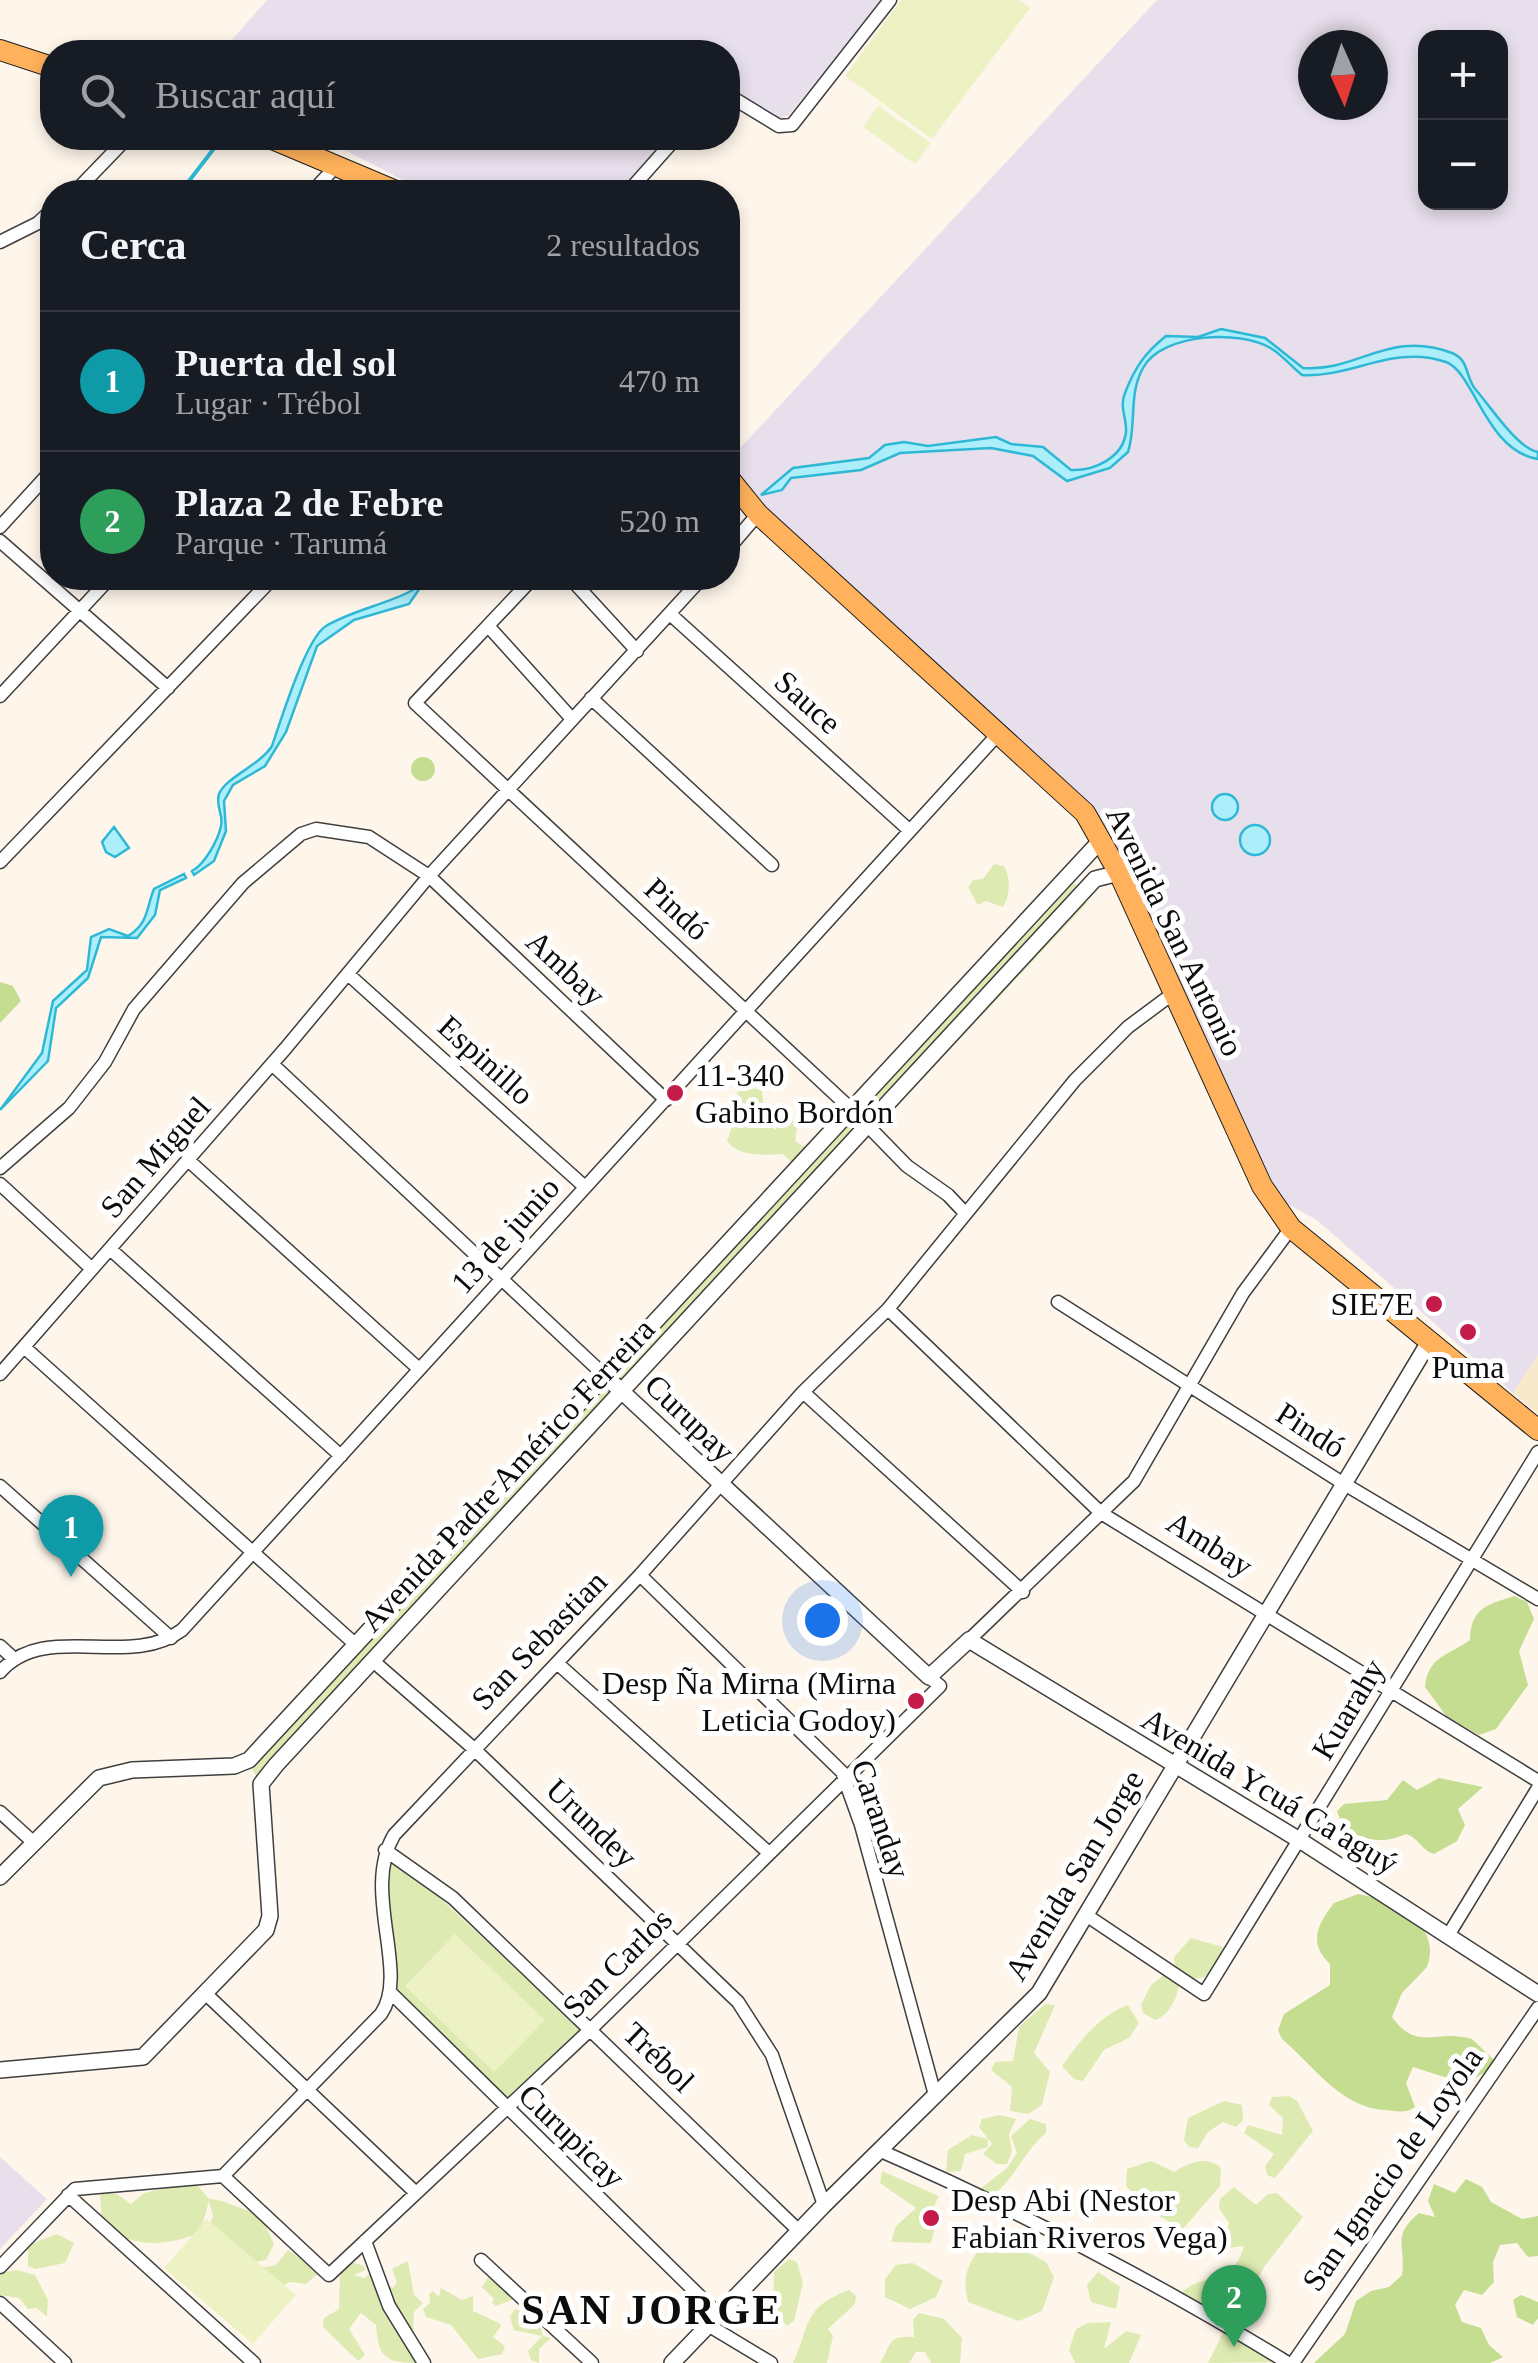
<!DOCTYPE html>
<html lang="es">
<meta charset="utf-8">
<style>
:root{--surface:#171b24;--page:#20242c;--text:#f1f3f6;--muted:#9ea1a6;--line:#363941;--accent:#dd92a9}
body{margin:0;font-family:"Times New Roman",serif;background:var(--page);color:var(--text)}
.controls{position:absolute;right:30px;top:30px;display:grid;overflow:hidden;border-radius:20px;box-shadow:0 5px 15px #0003}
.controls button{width:90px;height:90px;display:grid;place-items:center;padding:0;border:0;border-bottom:2px solid var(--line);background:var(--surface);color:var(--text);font:50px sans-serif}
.compass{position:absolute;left:1298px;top:30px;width:90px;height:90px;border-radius:50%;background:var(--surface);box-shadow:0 5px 15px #0003;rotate:177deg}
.you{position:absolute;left:822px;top:1620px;width:35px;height:35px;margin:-25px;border:8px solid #fff;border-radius:50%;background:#1a73e8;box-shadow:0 0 0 15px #1a73e833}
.badge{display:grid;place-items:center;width:65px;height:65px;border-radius:50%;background:var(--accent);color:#fff;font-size:32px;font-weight:700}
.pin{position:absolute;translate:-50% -82px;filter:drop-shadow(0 2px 5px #0008)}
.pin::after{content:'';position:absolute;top:52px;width:35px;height:30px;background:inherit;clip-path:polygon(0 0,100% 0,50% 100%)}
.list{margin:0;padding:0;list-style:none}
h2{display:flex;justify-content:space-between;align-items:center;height:130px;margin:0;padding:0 40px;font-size:42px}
h2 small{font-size:32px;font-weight:400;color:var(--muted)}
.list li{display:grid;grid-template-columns:65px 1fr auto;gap:30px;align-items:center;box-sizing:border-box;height:140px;padding:0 40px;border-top:2px solid var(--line)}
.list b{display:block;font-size:38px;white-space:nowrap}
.list p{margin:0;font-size:32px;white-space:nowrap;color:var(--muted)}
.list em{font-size:32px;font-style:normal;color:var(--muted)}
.icon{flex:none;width:55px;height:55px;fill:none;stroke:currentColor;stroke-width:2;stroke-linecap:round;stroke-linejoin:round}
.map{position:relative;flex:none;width:1538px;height:2363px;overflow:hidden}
.search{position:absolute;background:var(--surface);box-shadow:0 5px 15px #0003;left:40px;top:40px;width:700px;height:110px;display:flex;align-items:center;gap:25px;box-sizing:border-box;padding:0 35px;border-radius:40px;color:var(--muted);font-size:38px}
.panel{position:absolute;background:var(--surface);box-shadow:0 5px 15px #0003;left:40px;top:180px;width:700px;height:410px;border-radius:40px}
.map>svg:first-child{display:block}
.industrial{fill:#e7dfec;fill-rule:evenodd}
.farmland{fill:#f6e8c9}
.green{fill:#ddebb2}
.forest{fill:#c4dd91}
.pitch{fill:#edf2c5}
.water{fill:#aceefa;stroke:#2fb8d5;stroke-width:2.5}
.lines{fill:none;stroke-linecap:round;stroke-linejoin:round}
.stream{stroke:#2fb8d5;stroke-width:4}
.minor-casing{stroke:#3f3f3f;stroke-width:15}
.tertiary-casing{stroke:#3f3f3f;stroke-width:18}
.primary-casing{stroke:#1d1d1d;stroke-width:22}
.minor{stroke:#fff;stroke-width:12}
.tertiary{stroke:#fff;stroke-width:15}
.primary{stroke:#ffb25b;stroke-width:20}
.poi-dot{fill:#c41c4a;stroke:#fff;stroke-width:4}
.labels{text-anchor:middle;stroke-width:10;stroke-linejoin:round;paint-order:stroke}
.street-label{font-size:32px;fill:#0c0c0c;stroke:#fff}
.poi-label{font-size:32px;fill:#0c0c0c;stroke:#fff;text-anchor:start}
.district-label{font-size:42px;font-weight:bold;letter-spacing:2.5px;fill:#0c0c0c;stroke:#fff}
</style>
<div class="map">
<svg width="1538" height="2363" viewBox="0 0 1538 2363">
<rect width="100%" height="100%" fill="#fff6eb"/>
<path class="industrial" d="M267,0H884L788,116L779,118L728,90V52H221Z
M1157,0H1538V1355L1513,1393L1317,1220L1278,1199L1121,862L728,474V461ZM1426,38H1500V202H1426ZM1313,45H1373V105H1313Z
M322,138H673L624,192H426Z
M0,2157L47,2199L0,2249Z"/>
<path class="farmland" d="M1538,1355V1414L1513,1393Z"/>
<path class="green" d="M994,864L1004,866C1011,877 1010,897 1003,907L986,901L978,905L968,887L973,880L983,879Z
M1073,883L1084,889L1087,903L634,1388L616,1381L613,1370L794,1165L783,1154C765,1155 738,1157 727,1141L741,1101L737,1093L744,1088L762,1089L764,1116L775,1130L789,1117L798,1123L795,1141L811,1151L1065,884Z
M602,1382L617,1386L258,1778L249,1765Z
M391,1863L427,1886L581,2029L504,2100L398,1990L388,1890Z
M1191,1938L1223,1947L1213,1973C1195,1983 1175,1981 1174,1957Z
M1169,1971L1179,1981C1179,1996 1169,2016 1155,2020L1143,2013L1141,2005L1151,1985Z
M1045,2004L1055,2005L1034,2053L1050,2072L1042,2105L1028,2114L1010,2111L1012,2087L991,2070L995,2062L1013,2061L1019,2027Z
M1128,2005L1139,2023L1129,2038L1104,2050L1083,2081L1074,2079L1062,2066C1078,2043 1100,2015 1128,2005Z
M1289,2096L1297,2101L1313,2131L1275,2178L1267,2175L1265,2166L1274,2154L1244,2133L1248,2125L1282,2135L1283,2118L1269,2105L1272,2097Z
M1224,2101L1242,2105L1243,2120L1236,2127L1223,2122L1208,2132L1198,2148L1189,2147L1184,2140L1188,2118Z
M999,2115L1016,2119L1009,2134L1012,2151L1007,2164H997L983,2154L992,2144L979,2127L982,2119Z
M1030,2119L1046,2124V2133C1023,2151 1015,2182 987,2199L979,2190L1007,2168L1017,2153L1011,2136Z
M972,2135L988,2139V2147L965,2154L961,2171L946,2172L948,2150Z
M1151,2161L1174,2172C1189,2162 1207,2155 1221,2168L1220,2186L1183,2229L1152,2212L1126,2186L1127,2169Z
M882,2171L939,2196L930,2214L935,2227L931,2243L891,2242L896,2226L916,2208L880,2183Z
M180,2185H197L209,2199C229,2200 239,2211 259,2212L274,2244L266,2260L248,2263L207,2233L213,2216L209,2201L200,2233C162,2247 138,2247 102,2228L100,2193L117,2194L131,2204L144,2193Z
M1234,2187L1256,2205L1268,2194L1277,2193L1303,2217L1264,2267L1242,2309L1222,2316L1184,2299L1183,2291C1209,2271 1232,2287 1244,2246L1221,2249L1229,2223L1219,2208L1220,2199Z
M57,2234L74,2243L65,2263L36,2269L28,2266V2245Z
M1014,2245L1046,2262L1054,2277L1042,2311L1019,2321L968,2302C963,2281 965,2269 978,2251Z
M288,2250L320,2272L306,2284L290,2282L274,2289L256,2269L276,2265Z
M789,2259L797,2262L803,2283L794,2321L787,2326L773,2309L774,2272Z
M348,2261L364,2266L365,2270L354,2275L365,2278L370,2272L393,2288L397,2282L392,2269L408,2261L414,2295L423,2303L414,2312L413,2330L398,2336L420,2363C387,2363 378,2359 376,2325L361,2313L349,2329L365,2355L358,2361L323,2327L324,2318L339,2309L340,2270Z
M913,2263L943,2281L936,2297L910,2309L885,2297V2279L896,2265Z
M17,2270L35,2275L48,2300L47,2317L37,2308L28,2309L19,2298L0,2295V2273Z
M1098,2272L1120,2287L1116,2309L1091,2302L1087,2285Z
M489,2276L516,2298L496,2306L492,2303L494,2299L482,2287Z
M441,2288L462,2300L473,2296V2311L499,2323L501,2326L493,2337L505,2346L502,2354L478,2359L451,2325L426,2317L423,2309L430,2303L429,2294L433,2291L439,2297Z
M849,2290L856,2296L855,2304L828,2329L833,2336L827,2363H793C811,2324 802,2308 849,2290Z
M515,2309L537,2318L525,2324L541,2328L543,2336L551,2338L539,2349V2363L531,2360L528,2351L542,2336L514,2330L510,2317Z
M919,2313L944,2319L962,2338L960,2363H931L925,2352H916L909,2363H880C892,2343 888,2335 914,2337L913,2320Z
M1111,2322L1104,2349L1126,2331L1141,2335L1129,2363H1075L1069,2350L1076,2329L1088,2323Z
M1223,2333L1283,2362L1208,2363Z"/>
<path class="forest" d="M411 769a12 12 0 1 1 24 0a12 12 0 1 1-24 0Z
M0,982L13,986L21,1001L0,1023Z
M1514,1596L1527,1602L1534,1619L1519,1651L1528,1685L1496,1729L1479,1735L1447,1717L1425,1687C1428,1656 1448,1656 1470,1640C1471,1608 1486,1605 1514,1596Z
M1439,1778L1483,1787L1458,1809L1465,1825L1457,1841L1434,1854C1421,1850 1419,1838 1406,1834C1382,1846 1346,1841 1337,1811L1344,1804L1387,1800L1403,1780L1417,1790Z
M1358,1894C1393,1900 1443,1924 1427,1967L1402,1993L1392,2017C1418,2053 1437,2028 1472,2039L1498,2064L1466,2084L1413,2067L1406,2083L1415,2107C1405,2114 1397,2111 1385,2110C1341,2108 1314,2066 1282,2039L1278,2030L1284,2014L1330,1985V1964C1308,1943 1317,1925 1334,1903Z
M1466,2179L1482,2187L1491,2202L1522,2219L1538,2216V2256L1528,2257L1517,2243L1500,2245L1493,2262L1494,2282L1482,2295L1464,2290L1455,2305L1462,2322L1481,2328L1489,2345L1503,2357L1490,2363H1314L1345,2334L1356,2301L1371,2291L1389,2287L1402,2275C1406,2244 1391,2237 1419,2213L1435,2217L1428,2201L1434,2184L1455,2193Z
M1521,2295L1538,2302V2318L1533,2325L1517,2317L1513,2300Z"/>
<path class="pitch" d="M901,0H1019L1030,8L932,139L845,76Z
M878,106L931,143L915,164L863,127Z
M455,1934L545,2020L494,2072L405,1986Z
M207,2219L296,2295L253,2344L164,2268Z"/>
<path class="water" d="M1221,329L1265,338L1303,368C1358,372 1389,329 1452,353C1470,360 1465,378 1476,390C1490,406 1518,449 1538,452V459C1486,451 1474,372 1446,362C1393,344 1352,378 1302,375C1292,367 1283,356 1272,349C1240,329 1162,333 1143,368C1128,395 1137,424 1128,452L1110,468L1067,481L1033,456L991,448L900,453L861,470L791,478L782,490L761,495L793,468L869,458L885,445L904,442L928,446L996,437L1011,444L1043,447L1071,470C1094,471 1123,458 1126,432C1127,418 1119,407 1125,393C1135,367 1145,353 1166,336L1198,337Z
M414,578L424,582L409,604L354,620L317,646L286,732L265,766L233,785L224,801L226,831L214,861L194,875L192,871C205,864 218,840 221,826C224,815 215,806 219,794C226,777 259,766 272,746C281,720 306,638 326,626C353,610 385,605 413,590Z
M1212 807a13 13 0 1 1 26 0a13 13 0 1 1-26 0Z
M1240 840a15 15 0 1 1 30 0a15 15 0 1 1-30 0Z
M114,827L129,848L115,857L106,852L102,842Z
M184,874L186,878L160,890L155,915L137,938L101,937L88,978L56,1008L48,1061L0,1110L42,1053L53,1001L87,970L91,937L109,929L128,936C149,923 146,908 154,889Z"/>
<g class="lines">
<path class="stream" d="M189,181L222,138"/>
<defs>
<path id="minor" d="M728,95L779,126L792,125L890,0
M75,192L127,138
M312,192L338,164
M628,192L676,138
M0,242L38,223L52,210
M0,527L52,470
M0,541L168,688
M728,549L758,514
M533,578L415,703L851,1109
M570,578L637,651
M670,614L909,830
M489,627L572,719
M0,696L110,578
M591,698L772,865
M0,862L273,578
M349,975L585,1187
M272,1064L603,1374
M867,1125L907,1166L948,1195L965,1213
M188,1160L419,1369
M0,1168L69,1108L105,1062L134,1009L243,883L301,834L316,829L369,837L429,876L666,1100
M0,1184L92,1269
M110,1249L341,1456
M1058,1302L1341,1482L1538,1599
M888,1309L1101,1513L1538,1781
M24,1347L355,1644
M0,1374L285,1049L429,876L702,578
M803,1392L1023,1592
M0,1486L171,1638
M640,1575L842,1772L861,1825L935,2095
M969,1640L1134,1481L1243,1293L1291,1228
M0,1646L13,1658
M373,1661L473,1748L738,2002L772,2055L824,2205
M557,1663L769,1853
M0,1672C45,1620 129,1670 182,1630L999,733
M0,1812L33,1842
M385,1850L453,1898L799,2231
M1086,1915L1204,1994L1538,1452
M1449,1934L1538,1788
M391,1993L719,2315
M206,1994L416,2193
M881,2151C1021,2212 1158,2283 1288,2363
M223,2176L329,2275L591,2029L940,1686L929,1677
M68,2195L254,2363
M365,2241L389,2306L424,2363
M481,2260L592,2363
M0,2267L75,2189L223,2176L381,2014C410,1972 361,1892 394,1835L640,1575L803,1392L888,1309L1075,1080L1128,1027L1175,992
M0,2303L65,2363
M708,2325L771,2363
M1293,2363L1538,2008"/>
<path id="tertiary" d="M603,1374L929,1677L969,1640L1301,1841L1538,1994
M0,1877L99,1778L132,1770L234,1766L249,1760L1102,839
M0,2070L143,2057L266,1930L270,1916L261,1784L276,1765L1095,879L1119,873
M672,2363L824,2205L1039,1993L1429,1342"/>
<path id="primary" d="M0,50L52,67
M270,138L398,192
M728,477L758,514L1085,813L1119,873L1262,1186L1291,1228L1538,1430"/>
</defs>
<use href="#minor" class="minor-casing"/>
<use href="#tertiary" class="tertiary-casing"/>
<use href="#primary" class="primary-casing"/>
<use href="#minor" class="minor"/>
<use href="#tertiary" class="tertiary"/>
<use href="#primary" class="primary"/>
</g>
<g class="poi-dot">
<circle cx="675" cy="1093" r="10"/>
<circle cx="1434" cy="1304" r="10"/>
<circle cx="1468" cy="1332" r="10"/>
<circle cx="916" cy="1701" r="10"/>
<circle cx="931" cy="2218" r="10"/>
</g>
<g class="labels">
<g class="street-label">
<text transform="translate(808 702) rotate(42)" y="11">Sauce</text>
<text transform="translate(677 909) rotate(43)" y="11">Pindó</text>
<text transform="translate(1175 931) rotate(64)" y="11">Avenida San Antonio</text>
<text transform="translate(566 968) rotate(43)" y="11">Ambay</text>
<text transform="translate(486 1060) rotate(42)" y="11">Espinillo</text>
<text transform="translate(155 1157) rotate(-49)" y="11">San Miguel</text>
<text transform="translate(505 1235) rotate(-48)" y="11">13 de junio</text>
<text transform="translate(690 1418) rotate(44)" y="11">Curupay</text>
<text transform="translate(1311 1430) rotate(33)" y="11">Pindó</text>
<text transform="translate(507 1475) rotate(-47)" y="11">Avenida Padre Américo Ferreira</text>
<text transform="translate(1210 1544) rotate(32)" y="11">Ambay</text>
<text transform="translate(539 1640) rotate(-46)" y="11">San Sebastian</text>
<text transform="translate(1348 1709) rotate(-59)" y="11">Kuarahy</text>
<text transform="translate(1270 1791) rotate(31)" y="11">Avenida Ycuá Ca'aguý</text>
<text transform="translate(881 1819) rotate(71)" y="11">Caranday</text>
<text transform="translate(592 1823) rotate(44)" y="11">Urundey</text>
<text transform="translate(1074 1875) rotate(-59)" y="11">Avenida San Jorge</text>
<text transform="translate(617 1963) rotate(-45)" y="11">San Carlos</text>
<text transform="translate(659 2057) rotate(44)" y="11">Trébol</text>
<text transform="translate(572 2136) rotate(44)" y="11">Curupicay</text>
<text transform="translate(1392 2169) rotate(-55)" y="11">San Ignacio de Loyola</text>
</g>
<g class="poi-label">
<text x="695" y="1086">11-340<tspan x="695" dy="37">Gabino Bordón</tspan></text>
<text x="1414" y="1315" text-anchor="end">SIE7E</text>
<text x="1468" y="1378" text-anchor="middle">Puma</text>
<text x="896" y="1694" text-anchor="end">Desp Ña Mirna (Mirna<tspan x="896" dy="37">Leticia Godoy)</tspan></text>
<text x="951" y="2211">Desp Abi (Nestor<tspan x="951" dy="37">Fabian Riveros Vega)</tspan></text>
</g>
<g class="district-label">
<text x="652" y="2324">SAN JORGE</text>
</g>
</g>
</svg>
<div class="controls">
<button>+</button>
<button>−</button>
</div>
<svg class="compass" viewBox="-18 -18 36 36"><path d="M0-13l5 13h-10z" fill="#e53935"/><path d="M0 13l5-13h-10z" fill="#9ea1a6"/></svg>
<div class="you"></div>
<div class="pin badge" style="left:71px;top:1577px;background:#0f9aa8">1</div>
<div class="pin badge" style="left:1234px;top:2347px;background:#2e9e5b">2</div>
<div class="search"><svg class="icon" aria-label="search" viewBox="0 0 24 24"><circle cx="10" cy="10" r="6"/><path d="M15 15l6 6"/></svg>Buscar aquí</div>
<section class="panel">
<h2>Cerca<small>2 resultados</small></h2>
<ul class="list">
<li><span class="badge" style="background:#0f9aa8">1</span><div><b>Puerta del sol</b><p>Lugar · Trébol</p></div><em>470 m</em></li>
<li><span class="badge" style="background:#2e9e5b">2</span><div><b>Plaza 2 de Febre</b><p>Parque · Tarumá</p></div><em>520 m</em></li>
</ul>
</section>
</div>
